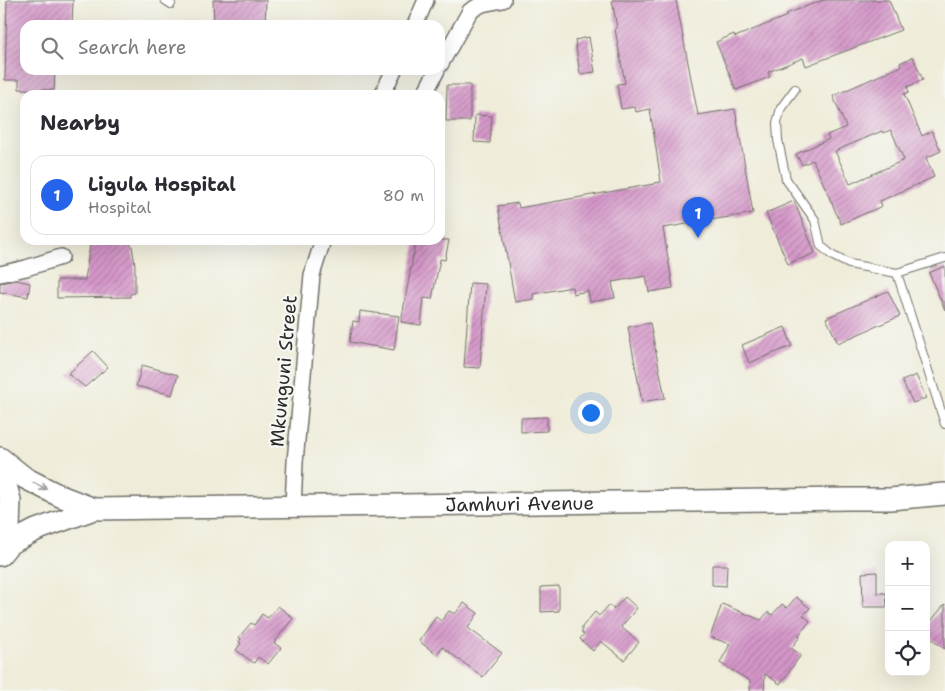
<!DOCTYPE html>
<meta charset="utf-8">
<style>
:root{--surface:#fff;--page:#f2f2f3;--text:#2b2b33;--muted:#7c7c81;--line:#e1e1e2;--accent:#2563eb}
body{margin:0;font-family:"Shantell Sans",sans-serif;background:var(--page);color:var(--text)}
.controls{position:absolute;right:15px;bottom:15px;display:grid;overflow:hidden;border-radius:10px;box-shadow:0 5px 20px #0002}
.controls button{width:45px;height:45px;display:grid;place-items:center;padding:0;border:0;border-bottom:1px solid var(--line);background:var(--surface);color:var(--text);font:25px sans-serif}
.you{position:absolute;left:590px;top:412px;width:18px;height:18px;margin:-12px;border:4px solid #fff;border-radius:50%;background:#1a73e8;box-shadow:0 0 0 8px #1a73e833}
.badge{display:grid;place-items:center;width:32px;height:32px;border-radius:50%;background:var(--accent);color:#fff;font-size:16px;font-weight:700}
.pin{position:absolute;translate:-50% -41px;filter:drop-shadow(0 1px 2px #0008)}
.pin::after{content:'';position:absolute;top:26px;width:18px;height:15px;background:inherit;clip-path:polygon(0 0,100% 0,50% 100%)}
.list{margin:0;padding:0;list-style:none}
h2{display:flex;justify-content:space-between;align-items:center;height:65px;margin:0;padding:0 20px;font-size:21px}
h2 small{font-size:16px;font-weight:400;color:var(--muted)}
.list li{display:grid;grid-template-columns:32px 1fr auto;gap:15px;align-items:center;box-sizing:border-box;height:80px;margin:0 10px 10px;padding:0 10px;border:1px solid var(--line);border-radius:15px}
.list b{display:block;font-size:19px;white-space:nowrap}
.list p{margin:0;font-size:16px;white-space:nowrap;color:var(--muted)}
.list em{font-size:16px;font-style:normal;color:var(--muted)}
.icon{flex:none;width:28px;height:28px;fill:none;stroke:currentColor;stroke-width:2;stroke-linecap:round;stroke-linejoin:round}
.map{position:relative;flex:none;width:945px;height:691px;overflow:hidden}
.search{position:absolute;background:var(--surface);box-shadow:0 5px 20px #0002;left:20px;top:20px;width:425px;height:55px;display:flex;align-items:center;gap:12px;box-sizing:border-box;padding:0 18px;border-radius:15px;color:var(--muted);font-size:19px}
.panel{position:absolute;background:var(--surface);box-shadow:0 5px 20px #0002;left:20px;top:90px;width:425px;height:155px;border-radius:15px}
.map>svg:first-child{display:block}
.building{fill:url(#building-hatch);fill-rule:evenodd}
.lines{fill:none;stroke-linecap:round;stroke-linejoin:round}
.lane-casing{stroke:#706f68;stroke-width:10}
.street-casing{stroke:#706f68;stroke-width:18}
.secondary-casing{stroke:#706f68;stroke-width:24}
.lane{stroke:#fff;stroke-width:8}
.street{stroke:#fff;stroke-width:15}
.secondary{stroke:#fff;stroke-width:21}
.oneway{stroke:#a0a0a0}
.labels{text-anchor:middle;stroke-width:4.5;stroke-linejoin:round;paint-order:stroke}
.street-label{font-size:19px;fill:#2b2b2b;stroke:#f6f6f2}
</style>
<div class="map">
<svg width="945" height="691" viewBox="0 0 945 691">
<defs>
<pattern id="building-hatch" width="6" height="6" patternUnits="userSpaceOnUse" patternTransform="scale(1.25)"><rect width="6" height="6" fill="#d596c9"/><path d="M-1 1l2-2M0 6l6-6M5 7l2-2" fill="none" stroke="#ad7ba3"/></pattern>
</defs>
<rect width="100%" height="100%" fill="#f6f6f2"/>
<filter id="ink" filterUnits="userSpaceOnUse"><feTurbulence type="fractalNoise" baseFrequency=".02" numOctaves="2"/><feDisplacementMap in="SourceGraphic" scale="10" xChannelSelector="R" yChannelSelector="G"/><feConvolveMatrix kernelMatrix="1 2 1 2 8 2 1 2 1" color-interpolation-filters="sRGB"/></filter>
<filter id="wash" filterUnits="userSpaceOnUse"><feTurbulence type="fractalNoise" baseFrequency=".0096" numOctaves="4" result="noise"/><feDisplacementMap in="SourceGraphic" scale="20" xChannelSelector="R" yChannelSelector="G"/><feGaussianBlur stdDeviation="1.12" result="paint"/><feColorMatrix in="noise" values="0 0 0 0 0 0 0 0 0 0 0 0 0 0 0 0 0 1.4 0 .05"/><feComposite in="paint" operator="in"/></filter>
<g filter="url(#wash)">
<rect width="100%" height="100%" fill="#efecd9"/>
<g id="blocks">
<path class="building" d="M7,0H73L72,25H25V70H55L54,90L19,89V80H5Z
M213,0H266L265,25L214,24Z
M612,0H676L698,115L735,109L753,213L663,228L673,288L649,292L646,276L612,282L615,298L590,302L588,291L573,294L572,287L533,294L534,299L515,302L498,206L518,203L519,208L654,184V183L661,182L650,109L636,112L635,107L621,109L617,84L625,83L615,29L617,28Z
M823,0H889L901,30L806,66L803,58L768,72L770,77L736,90L716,42L734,34L735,37L787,16L786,14Z
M589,37L595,72L580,74L575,40Z
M913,57L923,80L907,87L909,92L904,94L922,136L932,131L941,151L926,158L934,177L880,201L882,206L841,224L813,160L802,165L796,154L829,139L827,135L846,127L833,96L901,66L900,63ZM891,130L904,160L850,184L835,151L882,131L883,133Z
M447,85H470V121H446Z
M475,115L492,116L490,143L474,142Z
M794,201L815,253L788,264L766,213Z
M93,240H127L132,246L135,265V293L130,294V297L57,298V280H85L90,245Z
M416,240H449L445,260L440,259L432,299L424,298L421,325L401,322Z
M945,266V310L929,273Z
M16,280L30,283L28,297L0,292V283Z
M470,283L486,284L480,368L464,367Z
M888,291L900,316L838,343L826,318Z
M360,311L399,316L394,350L350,342L353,321L359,322Z
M650,323L665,398L642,402L628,327Z
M785,327L792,346L749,363L742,345Z
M93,351L108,367L85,387L68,374Z
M142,365L178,375L172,395L136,386Z
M916,375L926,398L913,403L902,381Z
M547,417V431L521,432V418Z
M712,565H727L726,586L712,585Z
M877,572V593H886L887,607H863L862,573Z
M559,586V611L541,612V587Z
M625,597L637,608L621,627L639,642L624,660L601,641L593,651L580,639L584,634L582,633V627L595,612L599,616L609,605L614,609Z
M796,597L810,608L803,615L810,621L798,636L800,637L791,648L801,655L780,684L765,674L764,691H750V681L720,663L730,644L710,637L722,604L761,620L768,612L772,615L782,604L787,608Z
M464,603L478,613L468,628L502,653L483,677L442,647L437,655L419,641L436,617L441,621L449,611L455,614Z
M945,604V649L926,634V627Z
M278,606L293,618L274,643L281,648L268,664L258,657L254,663L236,650L241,643L239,642L241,639L239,637L251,623L254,625L262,614L268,618Z"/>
</g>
</g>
<g filter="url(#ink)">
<use href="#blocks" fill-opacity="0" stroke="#706f68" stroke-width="1"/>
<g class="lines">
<defs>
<path id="lane" d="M165,0L171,4
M795,89L781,108L777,123L778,140L786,179L815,220L821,246L833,256L849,264L897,273L945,258
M897,273L945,424"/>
<path id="street" d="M415,25L426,0
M440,65L470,11L482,4L503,0
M382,95L394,70
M424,95L437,70
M0,274L26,268L61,257
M293,507L295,462L312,275L323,240"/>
<g id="secondary">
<path d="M0,458L25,478L60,496L94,509"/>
<path d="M0,468L2,471L10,500L9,529L0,552"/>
<path id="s1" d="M0,555L9,544L36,530L94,509L848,499H890L945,494"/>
</g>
</defs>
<use href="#lane" class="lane-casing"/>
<use href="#street" class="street-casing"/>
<use href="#secondary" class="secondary-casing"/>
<use href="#lane" class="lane"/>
<use href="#street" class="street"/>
<use href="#secondary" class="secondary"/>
</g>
<defs><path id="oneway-shaft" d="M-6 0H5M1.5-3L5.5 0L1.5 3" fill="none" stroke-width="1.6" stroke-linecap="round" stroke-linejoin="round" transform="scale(1.25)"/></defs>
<use class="oneway" href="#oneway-shaft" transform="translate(40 486) rotate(27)"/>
</g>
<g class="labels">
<g class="street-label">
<text transform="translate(283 371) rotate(-85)" y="7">Mkunguni Street</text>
<text dy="7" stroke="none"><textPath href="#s1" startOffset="532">Jamhuri Avenue</textPath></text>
</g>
</g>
</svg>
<div class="controls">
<button>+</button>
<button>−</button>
<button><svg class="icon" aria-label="locate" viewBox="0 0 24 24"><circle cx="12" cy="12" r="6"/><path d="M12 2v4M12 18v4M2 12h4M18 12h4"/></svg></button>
</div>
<div class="you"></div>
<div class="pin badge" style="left:698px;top:238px">1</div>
<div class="search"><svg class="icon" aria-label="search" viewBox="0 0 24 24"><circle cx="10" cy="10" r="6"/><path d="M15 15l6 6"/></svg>Search here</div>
<section class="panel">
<h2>Nearby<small></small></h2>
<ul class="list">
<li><span class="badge">1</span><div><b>Ligula Hospital</b><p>Hospital</p></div><em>80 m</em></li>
</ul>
</section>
</div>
